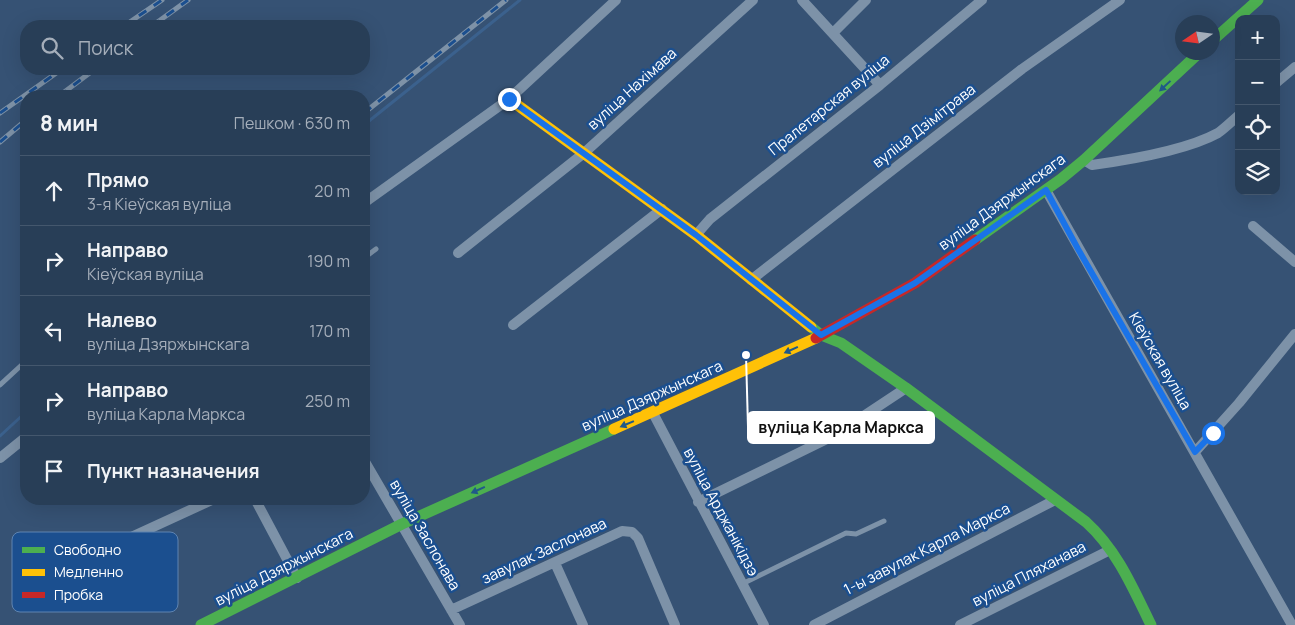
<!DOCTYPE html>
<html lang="ru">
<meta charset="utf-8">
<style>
:root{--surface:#283e57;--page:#344961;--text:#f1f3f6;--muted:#a5aeba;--line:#44576d}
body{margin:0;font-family:Manrope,sans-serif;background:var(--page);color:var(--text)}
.controls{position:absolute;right:15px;top:15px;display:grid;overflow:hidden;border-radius:10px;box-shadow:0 5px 20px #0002}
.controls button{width:45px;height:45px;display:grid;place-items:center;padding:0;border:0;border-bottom:1px solid var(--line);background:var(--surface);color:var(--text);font:25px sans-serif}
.compass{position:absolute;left:1175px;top:15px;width:45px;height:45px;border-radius:50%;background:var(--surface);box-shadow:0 5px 20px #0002;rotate:257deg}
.stop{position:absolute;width:15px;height:15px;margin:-11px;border:4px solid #1a73e8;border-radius:50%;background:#fff}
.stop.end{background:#1a73e8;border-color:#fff;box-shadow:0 1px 5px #0008}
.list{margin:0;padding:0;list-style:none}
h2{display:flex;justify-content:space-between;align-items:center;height:65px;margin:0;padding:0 20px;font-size:21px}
h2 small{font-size:16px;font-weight:400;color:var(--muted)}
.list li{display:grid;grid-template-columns:32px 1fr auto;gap:15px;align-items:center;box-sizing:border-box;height:70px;padding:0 20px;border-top:1px solid var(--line)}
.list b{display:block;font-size:19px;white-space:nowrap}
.list p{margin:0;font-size:16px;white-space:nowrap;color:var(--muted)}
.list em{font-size:16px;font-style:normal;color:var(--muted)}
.icon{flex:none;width:28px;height:28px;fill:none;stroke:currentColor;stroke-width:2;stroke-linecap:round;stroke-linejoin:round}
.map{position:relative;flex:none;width:1295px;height:625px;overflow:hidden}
.search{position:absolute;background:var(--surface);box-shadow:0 5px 20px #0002;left:20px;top:20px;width:350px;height:55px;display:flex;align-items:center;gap:12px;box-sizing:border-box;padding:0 18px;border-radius:20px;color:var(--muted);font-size:19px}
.panel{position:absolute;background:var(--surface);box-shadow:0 5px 20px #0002;left:20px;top:90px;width:350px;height:415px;border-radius:20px}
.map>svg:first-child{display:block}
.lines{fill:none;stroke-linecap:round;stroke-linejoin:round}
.stream{stroke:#3b618d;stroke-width:3}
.lane{stroke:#7d92a8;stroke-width:5}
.street{stroke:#7d92a8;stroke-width:10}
.fast{stroke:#4caf50;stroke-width:11}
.slow{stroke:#ffc107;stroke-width:11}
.jam{stroke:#c62828;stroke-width:11}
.rail-casing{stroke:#7e92a7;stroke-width:5}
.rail{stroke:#1b4f8f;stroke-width:3;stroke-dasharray:9;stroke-linecap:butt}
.oneway{fill:#205989}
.route{stroke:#1a73e8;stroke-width:6}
.labels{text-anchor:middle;stroke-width:5;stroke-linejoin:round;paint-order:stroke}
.street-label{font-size:15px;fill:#fff;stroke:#1b4f8f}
.key{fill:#1b4f8f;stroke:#5f84b1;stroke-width:1}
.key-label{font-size:14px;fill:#fff}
.leader{fill:none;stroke:#fff;stroke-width:2}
.callout-dot{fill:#fff;stroke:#1b4f8f;stroke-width:2}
.callout{fill:#fff;stroke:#fff;stroke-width:2}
.callout-label{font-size:16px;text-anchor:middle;font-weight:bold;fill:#111}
</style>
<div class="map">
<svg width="1295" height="625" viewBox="0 0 1295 625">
<rect width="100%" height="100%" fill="#365274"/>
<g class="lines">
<path class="stream" d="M364,125L520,0
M0,436L26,412"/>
<path class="lane" d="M364,258L376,249
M0,385L26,361
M742,584L846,533L856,534L884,521"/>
<path class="street" d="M802,0L880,85
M833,33L866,0
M1276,83L1295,67
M1084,160L1092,165C1128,160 1187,150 1218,133C1225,128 1232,121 1239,115
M1046,190L1292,625
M364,203L509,99L616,0
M1253,226L1295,262
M696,235L710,219L880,85L982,0
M458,253L584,153L753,0
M751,280L1022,69L1120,0
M513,325L662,209
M653,413L764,625
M1195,452L1239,403L1295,334
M0,458L26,437
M364,460L460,625
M255,499L297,578
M698,502L835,435L906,388
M555,563L583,625
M66,567L214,499
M451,610L622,531L632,532L638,538L675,625
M814,625L1055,500
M960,625L1110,550"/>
<path class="fast" d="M1212,41L1258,0
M975,240L1061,179L1084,160L1200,52
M811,327L821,335L841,343L906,388L1086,522C1117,550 1133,588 1151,625
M201,625L402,524L614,429"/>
<path class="slow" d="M509,99L696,235L811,327
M614,429L816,338"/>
<path class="jam" d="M816,338L915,283L975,240"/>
<defs>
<path id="rail" d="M124,26L162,0
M152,26L188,0
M59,96L95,69
M0,113L62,69
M364,113L506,0
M0,142L26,120"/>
</defs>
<use href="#rail" class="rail-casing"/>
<use href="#rail" class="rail"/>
</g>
<defs><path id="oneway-solid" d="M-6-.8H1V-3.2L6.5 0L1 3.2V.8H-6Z" transform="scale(1.25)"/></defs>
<g class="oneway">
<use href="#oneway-solid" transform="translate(1165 86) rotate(137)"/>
<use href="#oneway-solid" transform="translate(791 350) rotate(156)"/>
<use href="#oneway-solid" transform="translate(627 424) rotate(157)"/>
<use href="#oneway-solid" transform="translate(478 490) rotate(156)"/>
</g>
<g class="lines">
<path class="route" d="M509,99L696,235L821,335L915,283L1046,190L1078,249L1195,452L1213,433"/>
</g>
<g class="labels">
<g class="street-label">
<text transform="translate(632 89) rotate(-42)" y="5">вуліца Нахімава</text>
<text transform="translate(829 105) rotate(-39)" y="5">Пралетарская вуліца</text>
<text transform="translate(924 126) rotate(-38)" y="5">вуліца Дзімітрава</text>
<text transform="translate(1002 202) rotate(-36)" y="5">вуліца Дзяржынскага</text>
<text transform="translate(1160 361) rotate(60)" y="5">Кіеўская вуліца</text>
<text transform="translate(652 396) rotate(-24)" y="5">вуліца Дзяржынскага</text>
<text transform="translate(721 512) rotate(62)" y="5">вуліца Арджанікідзэ</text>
<text transform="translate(425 535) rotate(60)" y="5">вуліца Заслонава</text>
<text transform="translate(927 549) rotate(-27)" y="5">1-ы завулак Карла Маркса</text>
<text transform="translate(544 551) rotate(-25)" y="5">завулак Заслонава</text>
<text transform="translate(284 567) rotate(-27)" y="5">вуліца Дзяржынскага</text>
<text transform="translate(1029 574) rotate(-27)" y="5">вуліца Пляханава</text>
</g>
</g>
<rect x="12" y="532" width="166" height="80" rx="8" class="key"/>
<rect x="22" y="547" width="23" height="6" fill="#4caf50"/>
<rect x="22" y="569" width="23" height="7" fill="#ffc107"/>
<rect x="22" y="592" width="23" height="6" fill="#c62828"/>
<g class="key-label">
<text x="54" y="555">Свободно</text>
<text x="54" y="577">Медленно</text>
<text x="54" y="600">Пробка</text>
</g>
<path class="leader" d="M746 355L748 427"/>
<circle class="callout-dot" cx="746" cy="355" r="5"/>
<rect class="callout" x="748" y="412" width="186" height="31" rx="5"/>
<g class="callout-label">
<text x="841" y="433">вуліца Карла Маркса</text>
</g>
</svg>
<div class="controls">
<button>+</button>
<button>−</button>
<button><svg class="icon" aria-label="locate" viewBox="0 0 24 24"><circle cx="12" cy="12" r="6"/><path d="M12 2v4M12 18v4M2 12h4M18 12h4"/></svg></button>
<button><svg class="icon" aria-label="layers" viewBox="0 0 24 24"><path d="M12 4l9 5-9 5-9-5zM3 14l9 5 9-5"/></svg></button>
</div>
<svg class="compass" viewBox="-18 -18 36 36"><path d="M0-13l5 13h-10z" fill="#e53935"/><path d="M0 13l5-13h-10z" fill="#a5aeba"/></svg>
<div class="stop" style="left:1213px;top:433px"></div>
<div class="stop end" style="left:509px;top:99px"></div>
<div class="search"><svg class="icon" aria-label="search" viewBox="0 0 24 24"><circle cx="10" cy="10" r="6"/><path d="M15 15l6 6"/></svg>Поиск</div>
<section class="panel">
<h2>8 мин<small>Пешком · 630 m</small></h2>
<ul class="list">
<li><svg class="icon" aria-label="ahead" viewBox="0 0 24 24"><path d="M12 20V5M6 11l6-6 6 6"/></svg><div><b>Прямо</b><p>3-я Кіеўская вуліца</p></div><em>20 m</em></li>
<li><svg class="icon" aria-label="right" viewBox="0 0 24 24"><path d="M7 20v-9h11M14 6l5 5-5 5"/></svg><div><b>Направо</b><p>Кіеўская вуліца</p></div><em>190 m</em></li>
<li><svg class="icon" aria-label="left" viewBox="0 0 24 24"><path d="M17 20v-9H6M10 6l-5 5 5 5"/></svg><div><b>Налево</b><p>вуліца Дзяржынскага</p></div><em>170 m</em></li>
<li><svg class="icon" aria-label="right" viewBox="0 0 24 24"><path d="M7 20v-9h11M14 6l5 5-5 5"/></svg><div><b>Направо</b><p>вуліца Карла Маркса</p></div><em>250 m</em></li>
<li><svg class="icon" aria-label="arrive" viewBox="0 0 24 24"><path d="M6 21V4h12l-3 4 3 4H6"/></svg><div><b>Пункт назначения</b></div></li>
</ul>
</section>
</div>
